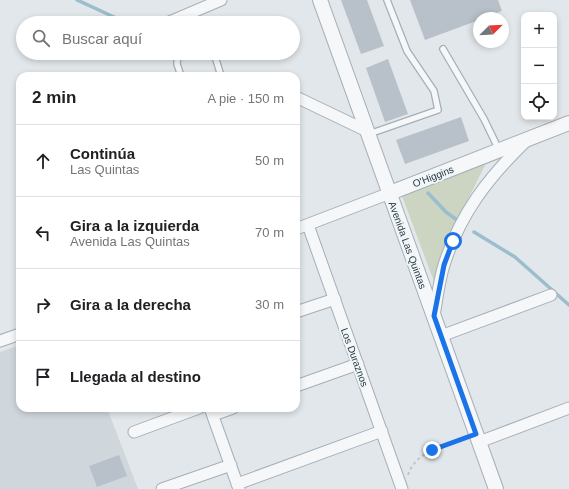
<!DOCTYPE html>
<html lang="es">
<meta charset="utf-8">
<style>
:root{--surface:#fff;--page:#f2f2f2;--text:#202124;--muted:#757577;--line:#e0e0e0}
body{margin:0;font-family:Helvetica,sans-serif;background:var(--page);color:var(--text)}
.controls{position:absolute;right:12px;top:12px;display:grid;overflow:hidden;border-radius:8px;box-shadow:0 2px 6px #0003}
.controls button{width:36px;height:36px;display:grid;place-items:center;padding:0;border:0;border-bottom:1px solid var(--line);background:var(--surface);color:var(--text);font:20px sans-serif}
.compass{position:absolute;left:473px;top:12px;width:36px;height:36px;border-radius:50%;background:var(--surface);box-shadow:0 2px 6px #0003;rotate:66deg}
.stop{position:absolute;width:12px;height:12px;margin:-9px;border:3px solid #1a73e8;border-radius:50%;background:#fff}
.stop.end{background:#1a73e8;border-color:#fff;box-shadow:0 1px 4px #0008}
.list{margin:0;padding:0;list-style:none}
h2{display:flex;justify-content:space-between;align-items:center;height:52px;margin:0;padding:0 16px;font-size:17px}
h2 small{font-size:13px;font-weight:400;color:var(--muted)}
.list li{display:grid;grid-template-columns:26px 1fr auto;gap:12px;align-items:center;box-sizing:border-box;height:72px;padding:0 16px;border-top:1px solid var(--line)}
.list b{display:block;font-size:15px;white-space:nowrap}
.list p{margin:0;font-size:13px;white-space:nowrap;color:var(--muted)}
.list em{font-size:13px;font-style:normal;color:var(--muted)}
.icon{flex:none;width:22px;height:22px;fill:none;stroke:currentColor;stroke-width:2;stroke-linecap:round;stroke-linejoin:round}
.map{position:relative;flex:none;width:569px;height:489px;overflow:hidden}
.search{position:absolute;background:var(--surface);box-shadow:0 2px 6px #0003;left:16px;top:16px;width:284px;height:44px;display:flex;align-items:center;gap:10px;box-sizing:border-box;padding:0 14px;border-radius:22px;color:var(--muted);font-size:15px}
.panel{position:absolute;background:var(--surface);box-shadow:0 2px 6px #0003;left:16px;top:72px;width:284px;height:340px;border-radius:12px}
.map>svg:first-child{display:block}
.built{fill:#cfd7dd}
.green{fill:#cbd5c2}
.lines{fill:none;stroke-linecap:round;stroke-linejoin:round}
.stream{stroke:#9bbdcd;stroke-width:3.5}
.building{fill:#b8c1c9}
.service-casing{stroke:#a6afb6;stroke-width:8}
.minor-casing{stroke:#a6afb6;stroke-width:13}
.tertiary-casing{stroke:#a6afb6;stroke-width:16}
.path{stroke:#c0c5ca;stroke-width:2;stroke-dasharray:3 3;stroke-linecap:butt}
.service{stroke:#f5f7f9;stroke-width:5.5}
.minor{stroke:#f5f7f9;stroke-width:11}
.tertiary{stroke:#f5f7f9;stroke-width:14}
.route{stroke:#1a73e8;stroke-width:5}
.labels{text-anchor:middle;stroke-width:4;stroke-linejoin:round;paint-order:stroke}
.street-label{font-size:10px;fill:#283844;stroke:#f1f6f8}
</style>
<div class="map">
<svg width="569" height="489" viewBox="0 0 569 489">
<rect width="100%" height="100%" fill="#e2e7eb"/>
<path class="built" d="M20,345V408H107L138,489H0V352Z"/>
<path class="green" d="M486,163L448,240L435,284L402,196Z"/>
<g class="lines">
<path class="stream" d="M77,0L127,23
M428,193L446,212L457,220
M474,232L515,257L569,305"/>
</g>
<path class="building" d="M341,0H367L384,46L361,54Z
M410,0H498L502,11L483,18H479V20L425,40Z
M388,59L408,114L385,122L366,68Z
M461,117L469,141L405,164L396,140Z
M119,455L127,476L97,487L89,466Z"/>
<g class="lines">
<defs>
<path id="service" d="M443,49L484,119L499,150
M178,53L177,64L181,76
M214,53L221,76
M369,134L438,110L434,91L407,51L387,0"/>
<path id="minor" d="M167,23L221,0
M296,97L367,131
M308,225L402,489
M296,229L390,193
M296,312L335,299
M434,316C437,299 439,281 444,265C460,214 488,178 525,142
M441,336L551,295
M0,341L20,334
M296,386L358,364
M210,408L239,489
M213,415L233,408
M134,432L199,408
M479,442L569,408
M237,484L382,431
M162,489L231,465"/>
<path id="tertiary" d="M320,0L496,489
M390,193L569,123"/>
</defs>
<use href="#service" class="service-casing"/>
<use href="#minor" class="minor-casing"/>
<use href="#tertiary" class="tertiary-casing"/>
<path class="path" d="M408,475C416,451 443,446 464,439"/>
<use href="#service" class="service"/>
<use href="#minor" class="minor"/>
<use href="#tertiary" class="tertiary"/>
</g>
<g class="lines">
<path class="route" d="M432,450L476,434L434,316L444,265L453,241"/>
</g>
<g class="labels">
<g class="street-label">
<text transform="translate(433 176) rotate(-21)" y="4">O'Higgins</text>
<text transform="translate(408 245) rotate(70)" y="4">Avenida Las Quintas</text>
<text transform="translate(355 357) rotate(70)" y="4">Los Duraznos</text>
</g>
</g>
</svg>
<div class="controls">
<button>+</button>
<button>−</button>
<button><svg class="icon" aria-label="locate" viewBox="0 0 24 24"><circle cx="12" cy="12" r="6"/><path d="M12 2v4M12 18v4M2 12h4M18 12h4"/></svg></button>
</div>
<svg class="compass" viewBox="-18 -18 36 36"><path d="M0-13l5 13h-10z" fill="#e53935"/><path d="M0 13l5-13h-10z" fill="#757577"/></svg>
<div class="stop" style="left:453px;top:241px"></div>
<div class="stop end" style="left:432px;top:450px"></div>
<div class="search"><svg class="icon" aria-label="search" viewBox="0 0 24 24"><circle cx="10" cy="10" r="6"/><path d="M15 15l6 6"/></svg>Buscar aquí</div>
<section class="panel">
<h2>2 min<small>A pie · 150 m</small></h2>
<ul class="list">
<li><svg class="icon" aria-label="ahead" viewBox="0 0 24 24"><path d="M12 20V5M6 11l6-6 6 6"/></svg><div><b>Continúa</b><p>Las Quintas</p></div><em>50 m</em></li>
<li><svg class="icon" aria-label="left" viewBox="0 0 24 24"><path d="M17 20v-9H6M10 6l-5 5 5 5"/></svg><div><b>Gira a la izquierda</b><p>Avenida Las Quintas</p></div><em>70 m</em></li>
<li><svg class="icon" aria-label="right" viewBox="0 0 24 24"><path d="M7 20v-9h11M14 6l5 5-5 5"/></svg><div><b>Gira a la derecha</b></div><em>30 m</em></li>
<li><svg class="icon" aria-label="arrive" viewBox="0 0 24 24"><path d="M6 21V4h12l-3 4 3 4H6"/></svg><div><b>Llegada al destino</b></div></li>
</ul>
</section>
</div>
